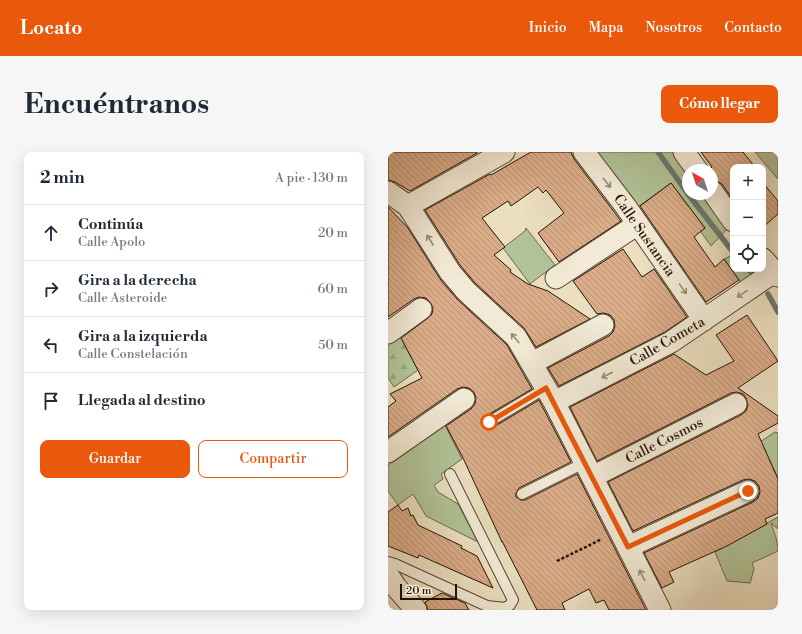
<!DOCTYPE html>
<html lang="es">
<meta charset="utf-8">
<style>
:root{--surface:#fff;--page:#f6f6f7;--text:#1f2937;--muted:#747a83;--line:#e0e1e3;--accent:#ea580c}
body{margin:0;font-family:"Libre Bodoni",serif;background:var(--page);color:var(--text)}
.controls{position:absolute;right:12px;top:12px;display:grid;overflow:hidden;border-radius:8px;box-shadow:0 4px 16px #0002}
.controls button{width:36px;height:36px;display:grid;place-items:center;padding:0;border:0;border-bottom:1px solid var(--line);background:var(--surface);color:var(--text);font:20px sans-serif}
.compass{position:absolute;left:294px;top:12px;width:36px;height:36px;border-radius:50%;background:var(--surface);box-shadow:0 4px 16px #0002;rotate:321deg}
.scale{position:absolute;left:12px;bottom:10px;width:57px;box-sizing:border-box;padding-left:4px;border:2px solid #261200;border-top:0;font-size:11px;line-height:14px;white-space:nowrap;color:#261200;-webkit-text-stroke:3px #f2ead6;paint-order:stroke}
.stop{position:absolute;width:12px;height:12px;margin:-9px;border:3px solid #ea580c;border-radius:50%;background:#fff}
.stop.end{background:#ea580c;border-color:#fff;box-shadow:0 1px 4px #0008}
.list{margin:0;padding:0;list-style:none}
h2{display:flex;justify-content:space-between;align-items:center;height:52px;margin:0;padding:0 16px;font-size:17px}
h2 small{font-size:13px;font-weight:400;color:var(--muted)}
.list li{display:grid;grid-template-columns:26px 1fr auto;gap:12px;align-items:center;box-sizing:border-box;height:56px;padding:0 16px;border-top:1px solid var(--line)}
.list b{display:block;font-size:15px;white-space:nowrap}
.list p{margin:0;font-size:13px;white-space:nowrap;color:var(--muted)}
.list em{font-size:13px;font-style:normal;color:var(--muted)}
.actions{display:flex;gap:8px;padding:12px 16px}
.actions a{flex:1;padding:9px 0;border:1px solid var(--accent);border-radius:8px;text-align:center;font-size:14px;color:var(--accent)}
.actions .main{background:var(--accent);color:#fff}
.icon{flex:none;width:22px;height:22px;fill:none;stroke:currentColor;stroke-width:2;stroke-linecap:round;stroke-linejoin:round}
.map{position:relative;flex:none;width:390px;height:458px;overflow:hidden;border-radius:8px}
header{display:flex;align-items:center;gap:24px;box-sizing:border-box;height:56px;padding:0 20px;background:var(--accent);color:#fff}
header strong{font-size:19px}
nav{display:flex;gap:22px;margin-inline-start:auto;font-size:14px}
.intro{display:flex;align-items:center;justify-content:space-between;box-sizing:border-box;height:96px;padding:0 24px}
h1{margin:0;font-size:28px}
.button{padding:10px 18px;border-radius:8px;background:var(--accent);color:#fff;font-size:14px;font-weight:700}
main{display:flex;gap:24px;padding:0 24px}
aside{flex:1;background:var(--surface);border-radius:8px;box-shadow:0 4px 16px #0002}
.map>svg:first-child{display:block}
.green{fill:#b1c397;stroke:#6c6a4c}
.forest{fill:url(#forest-firs);stroke:#6c6a4c}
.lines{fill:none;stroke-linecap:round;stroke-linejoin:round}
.stream{stroke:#6b786e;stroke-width:5.5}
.building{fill:url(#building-back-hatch);stroke:#261200}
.service-casing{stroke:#574530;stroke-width:12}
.minor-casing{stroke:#574530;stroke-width:23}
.path{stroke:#261200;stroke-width:2.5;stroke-dasharray:3 2;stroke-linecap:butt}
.service{stroke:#f2ead6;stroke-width:10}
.minor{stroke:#f2ead6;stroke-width:21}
.oneway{stroke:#968976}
.route{stroke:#ea580c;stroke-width:5}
.labels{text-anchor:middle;stroke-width:3;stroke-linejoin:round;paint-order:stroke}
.street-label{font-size:14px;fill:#261200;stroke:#f2ead6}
</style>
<header>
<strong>Locato</strong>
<nav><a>Inicio</a><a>Mapa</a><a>Nosotros</a><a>Contacto</a></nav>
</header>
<div class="intro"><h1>Encuéntranos</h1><a class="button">Cómo llegar</a></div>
<main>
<aside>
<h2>2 min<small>A pie · 130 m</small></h2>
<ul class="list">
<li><svg class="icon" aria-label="ahead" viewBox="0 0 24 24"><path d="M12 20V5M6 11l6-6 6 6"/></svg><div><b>Continúa</b><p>Calle Apolo</p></div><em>20 m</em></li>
<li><svg class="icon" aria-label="right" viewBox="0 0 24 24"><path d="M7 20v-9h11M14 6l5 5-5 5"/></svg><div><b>Gira a la derecha</b><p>Calle Asteroide</p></div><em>60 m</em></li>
<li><svg class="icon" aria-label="left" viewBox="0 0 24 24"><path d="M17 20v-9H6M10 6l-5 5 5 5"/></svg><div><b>Gira a la izquierda</b><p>Calle Constelación</p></div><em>50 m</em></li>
<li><svg class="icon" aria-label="arrive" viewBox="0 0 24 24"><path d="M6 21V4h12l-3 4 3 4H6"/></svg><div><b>Llegada al destino</b></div></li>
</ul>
<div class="actions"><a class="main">Guardar</a><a>Compartir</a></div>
</aside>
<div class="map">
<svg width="390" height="458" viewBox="0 0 390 458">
<defs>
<pattern id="forest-firs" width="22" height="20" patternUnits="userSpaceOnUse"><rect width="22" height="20" fill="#b1c397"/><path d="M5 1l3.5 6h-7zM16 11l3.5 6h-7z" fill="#98a680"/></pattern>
<pattern id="building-back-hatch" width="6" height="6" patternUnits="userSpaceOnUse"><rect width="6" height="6" fill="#daac89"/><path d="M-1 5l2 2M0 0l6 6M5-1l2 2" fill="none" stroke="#bb9374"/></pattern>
</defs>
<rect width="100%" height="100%" fill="#ebdfc0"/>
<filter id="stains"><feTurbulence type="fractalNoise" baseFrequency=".005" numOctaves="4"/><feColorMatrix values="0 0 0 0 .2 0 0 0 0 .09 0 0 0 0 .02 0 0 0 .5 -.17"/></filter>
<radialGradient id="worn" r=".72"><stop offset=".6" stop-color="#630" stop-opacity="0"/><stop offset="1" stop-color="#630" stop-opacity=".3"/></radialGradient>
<path class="green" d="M205,0H287L300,18V42H318L342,74L323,94L313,80L317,76L283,31L247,57Z
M367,0H390V27Z
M138,76L167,113L142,132L115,96L137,79Z
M345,103V117H370V119L354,132L336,107Z
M57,273L74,307L53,322L55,327L46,333L50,340L70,352L90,390L38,364L25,342L10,353L0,339V313Z
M387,280L390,281V326L372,290Z
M390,365V377L383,371C386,381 390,388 390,399L364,411L366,417L362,431L339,429L327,400Z"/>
<path class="forest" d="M11,182L30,218L6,235L0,226V190Z"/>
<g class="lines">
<path class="stream" d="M270,0L300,42
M300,42L345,100
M360,117L366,123
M380,142L390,160"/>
</g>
<path class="building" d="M0,0H89V1L22,39L7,30L0,28Z
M143,0H183L186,7L233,69L171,110L150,81L176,61L158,38L155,41L150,35L123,54L120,49L94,66L117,95L106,103L123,118L122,120L140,132L160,139L202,167L148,195L136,176L87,131L72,113L37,58L102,22L103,23Z
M313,0H355L367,15H345V48L334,32L324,26V18H321L324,15Z
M283,31L317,76L306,85L327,115L336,107L351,128L318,150L252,54Z
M375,31L390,49V62L375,75Z
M0,55L20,76L52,127L69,147L119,193L144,237L98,264L95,270L96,274L101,276H104L151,248L183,310L131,336L128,341V345L133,348H137L189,322L258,458H221L216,448L208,451L201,437L174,451L177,458H149L114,389V390L75,306L58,274L83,257L87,252L88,246L86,240L81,236L75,235L69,237L0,285V255L8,249L2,242L34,226L13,186L40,166L44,162L45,156L42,150L38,146L31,145L26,147L0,165Z
M235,97L254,125L266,117L299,165L277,180L171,234L160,216L221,184L225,180L227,174L226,168L222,163L216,161L209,162L185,129Z
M359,163L390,209L350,236L390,264V271L370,282L390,327V361L377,367L379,372L339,394L281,420L286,430L274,436L256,401L365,350L370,346L372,340L371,334L367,329L361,327L355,328L245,379L220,330L353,263L358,259L360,253L358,246L355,242L349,240L343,241L209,309L182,255L286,202L318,223L346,209L328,183Z
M10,353L14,359L20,356L23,364L25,363L30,373L74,394L73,396L89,404L105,436L31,403L30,406L0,394V360Z
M54,441L77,451L81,458H40L37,450Z"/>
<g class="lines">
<defs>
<path id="service" d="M101,270L158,236
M134,342L196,311
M0,410L7,412L99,454L117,456L122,453L125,448L62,322"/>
<path id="minor" d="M196,0L238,55L316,168
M296,0L309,18
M324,39L345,69
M0,40L20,54L62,120L78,139L128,185L166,250L272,458
M20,54L116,0
M375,107L390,124
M168,126L250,72
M0,181L33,157
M144,211L215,173
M166,250L283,190L386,120
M0,300L76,247
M204,325L348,252
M240,395L360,339
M0,423L8,435L28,458"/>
</defs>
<use href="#service" class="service-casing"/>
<use href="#minor" class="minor-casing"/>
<path class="path" d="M169,409L214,387"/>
<use href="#service" class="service"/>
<use href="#minor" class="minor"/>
</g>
<defs><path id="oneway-shaft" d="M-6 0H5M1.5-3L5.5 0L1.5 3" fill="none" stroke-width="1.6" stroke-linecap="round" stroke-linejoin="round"/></defs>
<g class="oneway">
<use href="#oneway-shaft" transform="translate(219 31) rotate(52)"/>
<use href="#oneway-shaft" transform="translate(42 88) rotate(-123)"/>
<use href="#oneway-shaft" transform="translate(295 137) rotate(55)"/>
<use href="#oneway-shaft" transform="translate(354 142) rotate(146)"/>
<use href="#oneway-shaft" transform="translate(127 186) rotate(-130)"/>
<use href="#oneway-shaft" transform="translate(219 223) rotate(153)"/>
<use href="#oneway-shaft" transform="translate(254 423) rotate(-117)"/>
</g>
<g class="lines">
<path class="route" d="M101,270L158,236L240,395L360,339"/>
</g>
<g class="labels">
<g class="street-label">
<text transform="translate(257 83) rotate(55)" y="5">Calle Sustancia</text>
<text transform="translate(279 189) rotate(-30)" y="5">Calle Cometa</text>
<text transform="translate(276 288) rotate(-27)" y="5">Calle Cosmos</text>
</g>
</g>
<rect width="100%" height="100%" filter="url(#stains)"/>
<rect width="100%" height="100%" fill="url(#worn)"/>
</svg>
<div class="controls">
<button>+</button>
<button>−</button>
<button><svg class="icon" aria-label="locate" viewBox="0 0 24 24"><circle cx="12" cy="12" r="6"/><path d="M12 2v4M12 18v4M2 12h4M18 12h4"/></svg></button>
</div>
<svg class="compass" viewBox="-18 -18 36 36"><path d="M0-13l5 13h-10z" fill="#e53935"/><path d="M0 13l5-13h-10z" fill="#747a83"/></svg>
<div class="scale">20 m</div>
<div class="stop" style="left:101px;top:270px"></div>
<div class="stop end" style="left:360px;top:339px"></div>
</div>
</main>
